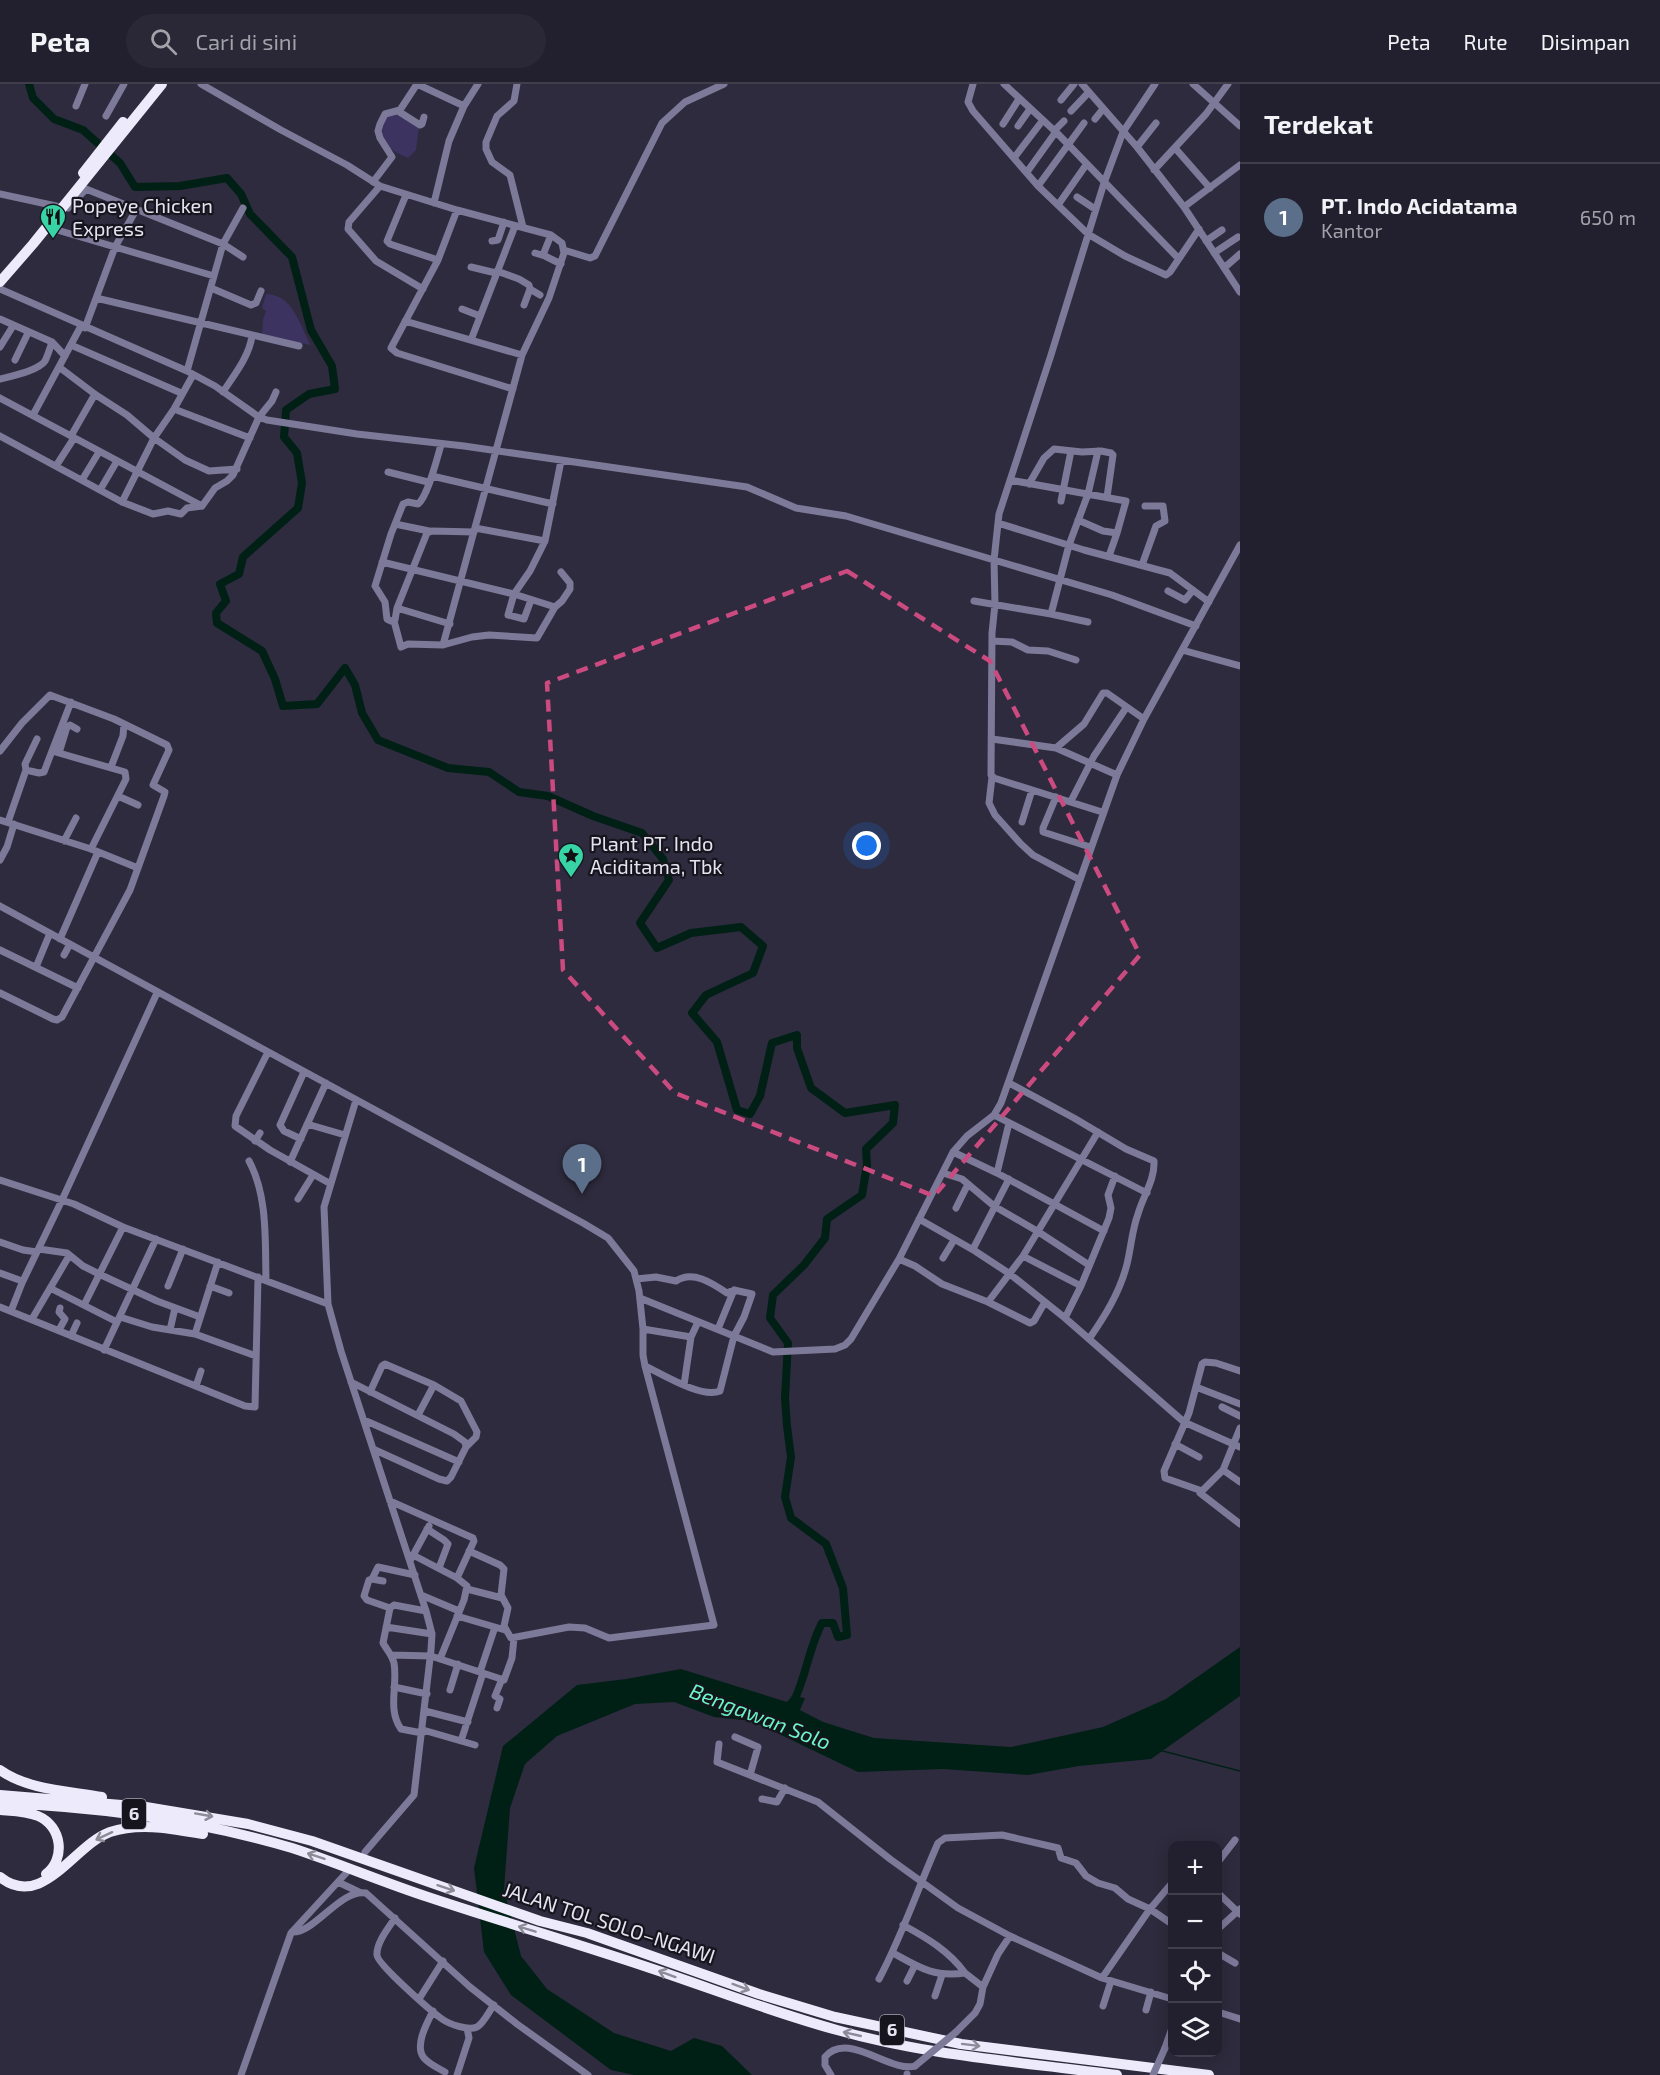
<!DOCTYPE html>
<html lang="id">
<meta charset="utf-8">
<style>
:root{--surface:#22202e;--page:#2a2836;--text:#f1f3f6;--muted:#a2a3aa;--line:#3f3e4a;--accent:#2563eb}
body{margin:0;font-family:"Exo 2",sans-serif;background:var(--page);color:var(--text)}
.controls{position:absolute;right:18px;bottom:18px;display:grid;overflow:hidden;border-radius:12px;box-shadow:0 3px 15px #0003}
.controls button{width:54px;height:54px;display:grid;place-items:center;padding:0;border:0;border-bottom:2px solid var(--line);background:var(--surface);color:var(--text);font:30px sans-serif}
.you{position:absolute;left:867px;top:762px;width:21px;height:21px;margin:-15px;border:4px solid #fff;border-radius:50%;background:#1a73e8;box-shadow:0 0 0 9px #1a73e833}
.badge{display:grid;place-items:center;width:39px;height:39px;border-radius:50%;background:var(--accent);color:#fff;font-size:20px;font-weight:700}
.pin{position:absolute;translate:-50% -50px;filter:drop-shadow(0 2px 3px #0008)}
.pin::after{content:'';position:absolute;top:32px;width:21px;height:18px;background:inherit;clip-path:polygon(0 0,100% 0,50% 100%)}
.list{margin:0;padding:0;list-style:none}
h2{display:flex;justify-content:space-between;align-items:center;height:78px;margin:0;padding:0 24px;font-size:26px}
h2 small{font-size:20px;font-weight:400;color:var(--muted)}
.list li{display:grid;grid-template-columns:39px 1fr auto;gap:18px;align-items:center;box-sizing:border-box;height:108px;padding:0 24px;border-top:2px solid var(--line)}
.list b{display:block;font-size:22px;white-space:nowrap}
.list p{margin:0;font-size:20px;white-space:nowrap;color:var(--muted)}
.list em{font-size:20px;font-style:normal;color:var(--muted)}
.icon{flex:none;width:33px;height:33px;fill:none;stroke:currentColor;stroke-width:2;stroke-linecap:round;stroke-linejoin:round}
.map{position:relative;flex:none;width:1240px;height:1991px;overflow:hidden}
header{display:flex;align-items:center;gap:36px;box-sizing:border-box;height:84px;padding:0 30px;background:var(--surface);border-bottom:2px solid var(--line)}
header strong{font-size:28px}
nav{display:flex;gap:33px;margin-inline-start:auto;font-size:21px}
.search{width:420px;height:54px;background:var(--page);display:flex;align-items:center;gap:15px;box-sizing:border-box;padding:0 21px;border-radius:33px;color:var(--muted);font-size:22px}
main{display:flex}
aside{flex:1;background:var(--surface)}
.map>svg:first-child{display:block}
.green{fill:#3c3361}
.water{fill:#002016}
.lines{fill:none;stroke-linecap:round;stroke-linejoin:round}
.stream{stroke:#002016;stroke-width:1.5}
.river{stroke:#002016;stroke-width:8}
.minor{stroke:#7d7999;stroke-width:7}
.highway{stroke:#edebfb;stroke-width:10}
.minor-bridge{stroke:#7d7999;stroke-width:7}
.oneway{stroke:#8c8b97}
.marked{fill:none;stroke:#cb4b80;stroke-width:4.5;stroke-dasharray:12 8;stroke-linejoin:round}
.labels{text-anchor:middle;stroke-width:4.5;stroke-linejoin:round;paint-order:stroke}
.shield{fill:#16151d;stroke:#a7a5b1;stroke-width:1.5}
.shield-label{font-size:18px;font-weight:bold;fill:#e5e3f0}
.poi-label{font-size:20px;fill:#e5e3f0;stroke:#16151d;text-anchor:start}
.street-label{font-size:20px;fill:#e5e3f0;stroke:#16151d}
.water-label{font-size:21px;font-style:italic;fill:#6bf5c7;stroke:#16151d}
</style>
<header>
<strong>Peta</strong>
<div class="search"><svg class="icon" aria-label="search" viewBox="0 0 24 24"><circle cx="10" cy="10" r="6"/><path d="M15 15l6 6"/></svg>Cari di sini</div>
<nav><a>Peta</a><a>Rute</a><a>Disimpan</a></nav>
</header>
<main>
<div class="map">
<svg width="1240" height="1991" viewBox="0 0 1240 1991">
<rect width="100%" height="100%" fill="#2e2b3e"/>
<path class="green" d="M397,29L419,42L416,66L408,74C386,64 377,58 385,33Z
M266,210C294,211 299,241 311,261L262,252L263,236L266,227L262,224Z"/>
<path class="water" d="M1240,1563V1612L1151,1675L1079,1682L1028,1691L943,1685L858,1688L752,1637L714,1633L674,1618L635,1620L557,1652L525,1680L510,1724L504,1805L521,1872L547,1905L614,1949L671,1967L694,1954L722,1962L752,1991H634L611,1986L511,1911L484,1868L474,1784L503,1662L577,1601L626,1595L681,1585L787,1618L792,1612L805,1614L800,1626L823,1638L874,1654L1011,1663L1103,1643L1166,1615Z"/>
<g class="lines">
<path class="stream" d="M1159,1666L1240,1687"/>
<path class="river" d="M29,0L33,14L54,35L83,46L120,79L135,103L180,102L227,94L241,110L250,130L292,173L311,246L332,282L335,305L309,310L286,326L284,353L297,369L302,399L298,424L243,473L239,490L220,500L226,517L216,529L217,539L262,567L275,595L283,622L317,620L345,584L355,601L362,629L378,656L448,684L489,688L519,708L548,712L593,732L642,749L663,775L669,796L640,839L657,864L691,849L741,843L763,862L753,889L706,911L692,929L717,958L737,1026L750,1030L760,1012L772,959L797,951V964L811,1004L845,1029L895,1021L893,1039L866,1065L867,1081L862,1111L827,1135L825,1154L804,1181L773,1211L770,1234L788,1259L785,1314L787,1342L791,1373L785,1413L791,1434L826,1460L843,1504L847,1551L838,1553L833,1539H822C808,1565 806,1596 791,1623"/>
<path class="minor" d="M201,0L281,46L347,81L380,102L457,126L551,151L562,159L564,169L549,214L522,271L443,561L408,560L401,563L394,537
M417,0L464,22
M517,0L514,17L497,32L486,58V65L492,78L510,91L523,143
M973,0L968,18L973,27L1038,102L1088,150L1125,172L1166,191L1170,188L1199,145
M1004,0L1058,50L1178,174
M1082,0L1137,63L1184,123L1240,208
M1193,0L1240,42
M1061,16L1074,0
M76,22L85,0
M398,27L420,41L422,40L424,33
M1071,27L1089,8
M106,32L124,0
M1095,35L1103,25
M1003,40L1019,15
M1018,42L1030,25
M1054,47L1064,37
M1137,63L1156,39
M1175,64L1210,104
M1014,74L1043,36
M1154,86L1206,30L1228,0
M1027,88L1055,49
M373,98L392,73L380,54L378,47L380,40L385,30L400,26L417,0
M380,102L349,138L348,145L376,177L423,205
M1038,102L1084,39
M0,110L56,122
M406,111L387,157L390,160L438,176
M1077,113L1095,125
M434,119L449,57L464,22L478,0
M1058,121L1086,81
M1184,123L1240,81
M68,124L86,105L223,160L243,173
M457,126L438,176L391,264L397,269L513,305
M47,143L214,192
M492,157L498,156L504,138
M1206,157L1222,146
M564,166L590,174L595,172L662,39L685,18L724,0
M535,169L545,172L561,180
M1214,169L1238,153
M543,171L551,151
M471,183L496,189
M1224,184L1240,170
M497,187L519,195L529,201L530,205L524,221
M211,204L251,221L256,219L261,207
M0,205L187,287L215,302L259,333L267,336L357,350L464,362L747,403L796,424L846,432L1112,511L1196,542
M530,205L540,211
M96,214L299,262
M462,225L480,232
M0,235L52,258L65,272
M405,237L522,271
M85,244L115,163L136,126
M471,256L515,142
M71,261L181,309
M0,263L13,242
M15,276L28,249
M59,283L96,311L127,331L154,354L185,376L209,387L237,385
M187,287L223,160L243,124
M0,295C12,292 38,287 45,277C48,271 50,264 52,258
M223,308C234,291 249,273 252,252
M0,314L202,422
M174,325L250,354
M33,331L81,242
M0,352L122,418L153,430L168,427L181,430L187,424L202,422L215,404L227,397L233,391L259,333L272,317L276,308
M71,352L95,310
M441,361C437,374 428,412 418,420L408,418L403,420L391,450L375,502L385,518L387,535L391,537L395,536L397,524L427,449L432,447L474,448
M56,382L74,354
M388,388L428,398
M432,392L553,420
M82,396L99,368
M1010,396L1126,417L1117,449L1103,447L1078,436
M1029,400L1044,374L1054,365L1082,368L1101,367L1111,369L1113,371L1107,413
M100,406L117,377
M1061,417L1071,367
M122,418L154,354L174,325L193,291
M998,439L1084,466L1170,489L1209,518
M395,440L429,447
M475,444L545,457
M1109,472L1117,449
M382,478L514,510L555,523
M1142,481L1156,442L1165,437L1163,422H1145
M1168,507L1185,516L1193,506
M531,516L524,535L508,531L514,510L530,487L545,457L561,377
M974,517L1051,530L1088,538
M397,524L450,540
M1051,530L1069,461L1088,410L1098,367
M992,557L1012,558L1028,566L1048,567L1076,576
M443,561L472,553L489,551L537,554L555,523L562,517L570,505V499L561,488
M1182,566L1240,582
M992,655L1056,664L1117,691
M1056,664L1084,640L1103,609H1107L1144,635
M0,667L22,639L50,611L114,635L167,661L169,666L153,701L165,708L164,712L130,806L62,933L57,936L53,935L0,909
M52,667L71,618
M59,669L67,643L70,641L77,645
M111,683L123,652L124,640
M26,686L25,680L37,655
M992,693L989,719L995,731L1021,760L1033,771L1080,796
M118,712L138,721
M1056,713L1043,744V748L1090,763
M1071,717L1094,672L1126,624
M1102,728L994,694L991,691L992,549L995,520L994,476L999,430L1051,271L1104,99L1123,48L1155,0
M0,736L91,765L138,784
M8,738L26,686L39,689L44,688L52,667L125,688L126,695L91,765
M1022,738L1032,706
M64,757L76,734
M0,776L7,763L14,740
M0,822L583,1139L608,1154L634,1187L639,1207L643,1245V1271L645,1282L714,1541L609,1554L585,1544L569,1543L511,1554L504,1542L508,1524L501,1511L504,1485L500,1481L469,1467
M60,855L98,768
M0,866L78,904
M64,871L70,860
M36,883L50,849
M268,968L236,1032L235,1042L270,1066L329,1099
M1009,999L1074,1034L1126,1065L1154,1077C1155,1096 1143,1112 1138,1130C1132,1146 1131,1164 1127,1180C1120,1208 1105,1232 1089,1255
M356,1016L324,1123L328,1220L341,1267L426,1527L432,1550L431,1566L414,1711L365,1768
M994,1031L1147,1109
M307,1040L345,1051
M301,1055L284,1047L280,1041L304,988
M255,1057L260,1049
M953,1068L997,1089L1104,1147
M249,1077C268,1112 265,1158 266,1196
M290,1078L326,999
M943,1089L962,1095L994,1122L1037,1147L1089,1181
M997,1089L1009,1039
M0,1096L74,1120L123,1143L328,1220
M298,1115L313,1091
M956,1124L968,1100
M919,1135L975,1167L1010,1190L1065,1234L1184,1338L1240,1363
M0,1158L23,1166L37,1168
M39,1165L67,1169L83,1182L99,1190L157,1217L200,1233
M973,1165L1009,1095
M1023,1172L1081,1202
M943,1174L954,1156
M899,1175L915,1182L942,1200L988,1218L1030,1239L1034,1237L1045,1218
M0,1189L22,1197
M636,1195L656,1193L676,1197C693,1186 712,1199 727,1209L734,1206L752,1210L744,1233L734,1252L720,1307C702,1315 662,1290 645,1282
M168,1202L183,1165
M210,1202L229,1209
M50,1204L117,1238
M640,1214L773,1268L835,1265L845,1261L851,1255L899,1175L953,1068L967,1052L994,1031L1001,1019L1117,691L1144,635L1240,461
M988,1218L1023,1172L1098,1048
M84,1221L123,1143
M0,1223L245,1322L255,1323L258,1193
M11,1227L22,1199L62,1116L157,909
M120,1233L152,1243L195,1250L256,1272
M1065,1234L1081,1202L1109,1134L1111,1124L1108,1111L1115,1092
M32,1235L69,1172
M643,1245L691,1253
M718,1245L734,1206
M59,1246L65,1235L59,1228L60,1224
M170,1246L175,1224
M195,1250L218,1178
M71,1252L77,1239
M104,1266L156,1155
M351,1298L454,1350L465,1358L466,1363L451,1393L447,1397L439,1395L373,1365
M684,1301L691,1253L698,1238
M196,1302L201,1287
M1196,1303L1240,1320
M370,1308L382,1282L385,1280L434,1301L461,1317L477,1348L476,1353L466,1363
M1222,1323L1240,1332
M418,1331L434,1301
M364,1336L459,1378
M1240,1344L1223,1386L1200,1409L1240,1440
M1175,1360L1199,1373
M1223,1386L1240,1398
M1202,1407L1165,1394L1164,1387L1189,1329L1202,1280L1205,1278L1216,1279L1240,1287
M390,1417L473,1454L474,1457L457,1494
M427,1445L444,1456L448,1460L439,1484
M413,1471L457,1494L467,1502L464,1516L440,1575
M411,1475L429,1442
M415,1491L378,1483L372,1495L369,1496L364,1512L367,1516L390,1524L383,1559C387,1566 392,1571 394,1579C398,1601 387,1625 401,1645L422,1649
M372,1495L383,1497
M467,1505L502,1514
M421,1511L459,1527
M390,1524L394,1521L426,1527
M457,1532L505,1546
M386,1543L432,1550
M391,1571L431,1572L504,1596L512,1574L514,1554
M480,1588L495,1543
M394,1603L427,1610
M450,1606L458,1580
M497,1624L500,1615L495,1612L502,1595
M425,1627L468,1638
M423,1646L475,1661
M735,1653L758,1663L750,1691
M461,1657L483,1589
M719,1660L717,1678L818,1718L890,1775L958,1824L1010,1852L1102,1894L1172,1915
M762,1715L777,1718L785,1704
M1218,1778L1235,1756
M338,1798L359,1808
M1218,1809L1240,1830
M395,1834C389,1843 376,1859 377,1871C377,1880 432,1928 442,1935C449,1940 468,1947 477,1943C484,1939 489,1927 494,1921
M903,1841C927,1854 949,1867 965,1889
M1218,1845L1240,1825
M292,1848C314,1850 341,1804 366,1809L470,1903L517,1940L588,1991
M893,1869C920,1884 933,1893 965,1889L983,1903
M1218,1869L1235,1879
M1102,1894L1150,1825L1172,1799
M879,1895C902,1852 918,1804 938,1759L945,1754L1002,1751L1058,1764L1061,1774L1076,1779L1086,1792L1098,1799L1115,1804L1128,1815L1150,1825L1172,1840
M907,1897L915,1881
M935,1912L942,1891
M419,1915L443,1877
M1103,1922L1111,1897
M1146,1926L1151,1908
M433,1927C427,1939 414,1962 424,1974C429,1980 438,1984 445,1988
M1218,1928L1240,1935
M956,1948L975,1929L980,1920L983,1903L998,1870L1010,1852
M1165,1964L1172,1944
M241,1991L291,1849L348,1787
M457,1991L469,1954L467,1944
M831,1991L825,1981V1973C847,1946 890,1989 915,1982
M907,1991V1990"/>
<path class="highway" d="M83,89L123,38
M0,198L33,160L162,0
M0,1686C28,1706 69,1707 102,1713
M0,1711L146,1723L248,1740L312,1757L540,1837L587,1849L759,1910L835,1933L961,1960L1209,1991
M0,1719C98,1723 198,1736 292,1764C338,1779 382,1798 428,1813C500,1837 572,1858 644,1882C708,1903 771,1928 837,1946C928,1972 1023,1978 1117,1991
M0,1726C12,1727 26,1727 38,1732C62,1742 66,1775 46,1790
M0,1793C42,1827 74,1761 110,1748C140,1738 173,1745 203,1750"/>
<path class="minor-bridge" d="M915,1982L956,1948
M1153,1991L1165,1964"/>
</g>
<defs><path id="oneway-shaft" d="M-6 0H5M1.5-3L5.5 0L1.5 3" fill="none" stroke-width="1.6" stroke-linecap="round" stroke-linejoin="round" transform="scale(1.5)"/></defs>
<g class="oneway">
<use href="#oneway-shaft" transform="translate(204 1731) rotate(10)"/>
<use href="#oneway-shaft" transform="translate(104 1752) rotate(155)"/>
<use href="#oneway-shaft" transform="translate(316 1772) rotate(-162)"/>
<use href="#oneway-shaft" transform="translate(446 1804) rotate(18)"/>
<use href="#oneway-shaft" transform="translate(527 1845) rotate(-163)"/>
<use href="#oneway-shaft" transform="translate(667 1890) rotate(-160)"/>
<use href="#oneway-shaft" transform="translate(741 1903) rotate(20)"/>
<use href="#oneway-shaft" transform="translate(852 1950) rotate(-167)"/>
<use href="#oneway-shaft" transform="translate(971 1961) rotate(7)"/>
</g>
<path class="marked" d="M847,487L990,577L1140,871L934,1112L675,1009L563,886L547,599Z"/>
<defs>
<symbol id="restaurant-pin" viewBox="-11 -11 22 30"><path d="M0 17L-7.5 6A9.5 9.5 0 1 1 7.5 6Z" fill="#37d4a6" stroke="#16151d"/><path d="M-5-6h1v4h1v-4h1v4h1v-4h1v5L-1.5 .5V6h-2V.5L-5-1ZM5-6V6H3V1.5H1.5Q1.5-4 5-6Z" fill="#111"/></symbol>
<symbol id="sight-pin" viewBox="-11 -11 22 30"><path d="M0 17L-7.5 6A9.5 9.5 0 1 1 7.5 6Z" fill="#37d4a6" stroke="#16151d"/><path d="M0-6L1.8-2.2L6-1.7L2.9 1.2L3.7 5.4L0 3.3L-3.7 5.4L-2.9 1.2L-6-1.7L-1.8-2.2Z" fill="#111"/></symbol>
</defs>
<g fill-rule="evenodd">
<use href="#restaurant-pin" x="38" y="118" width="30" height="40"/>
<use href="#sight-pin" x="556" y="757" width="30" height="40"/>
</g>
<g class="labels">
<g class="shield">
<rect x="122" y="1715" width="24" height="30" rx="4.5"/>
<rect x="880" y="1931" width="24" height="30" rx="4.5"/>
</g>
<g class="shield-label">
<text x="134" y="1736">6</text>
<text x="892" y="1952">6</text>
</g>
<g class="poi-label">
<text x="72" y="129">Popeye Chicken<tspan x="72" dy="23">Express</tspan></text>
<text x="590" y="767">Plant PT. Indo<tspan x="590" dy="23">Aciditama, Tbk</tspan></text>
</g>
<g class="street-label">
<text transform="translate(609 1839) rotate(18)" y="7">JALAN TOL SOLO–NGAWI</text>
</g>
<g class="water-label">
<text transform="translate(760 1633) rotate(21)" y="7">Bengawan Solo</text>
</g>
</g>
</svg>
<div class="controls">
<button>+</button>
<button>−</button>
<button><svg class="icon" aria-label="locate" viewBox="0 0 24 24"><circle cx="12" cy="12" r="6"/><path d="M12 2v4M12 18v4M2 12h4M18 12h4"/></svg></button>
<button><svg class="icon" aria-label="layers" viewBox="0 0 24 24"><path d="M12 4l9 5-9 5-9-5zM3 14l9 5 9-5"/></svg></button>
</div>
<div class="you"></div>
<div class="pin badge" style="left:582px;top:1110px;background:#5c6f8a">1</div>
</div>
<aside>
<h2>Terdekat<small></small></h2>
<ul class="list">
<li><span class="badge" style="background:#5c6f8a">1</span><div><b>PT. Indo Acidatama</b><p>Kantor</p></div><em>650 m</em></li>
</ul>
</aside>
</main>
